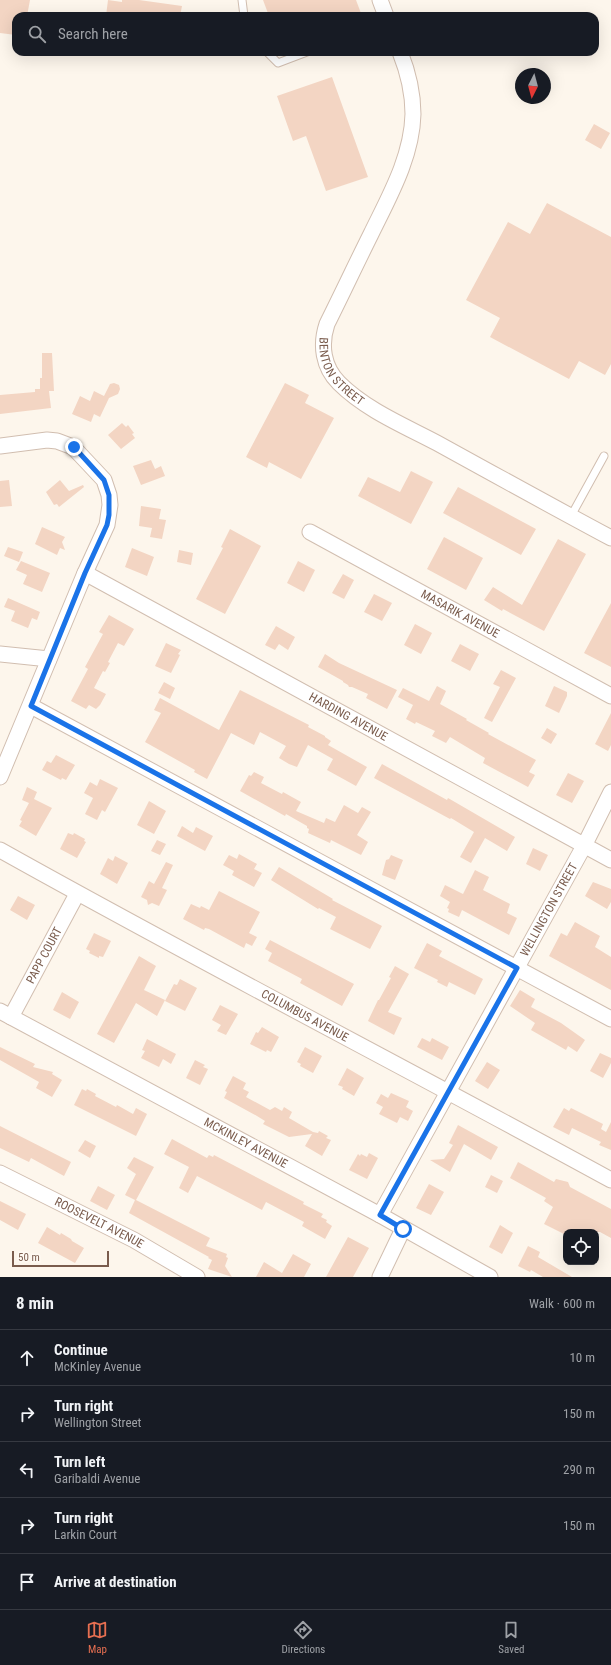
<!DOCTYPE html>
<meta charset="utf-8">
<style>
:root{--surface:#171b24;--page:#242831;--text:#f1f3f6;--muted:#9ea1a6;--line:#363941;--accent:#e76f51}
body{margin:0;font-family:"Roboto Condensed",sans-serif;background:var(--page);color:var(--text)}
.controls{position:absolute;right:12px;bottom:12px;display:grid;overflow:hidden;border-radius:8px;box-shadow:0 4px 16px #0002}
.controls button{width:36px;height:36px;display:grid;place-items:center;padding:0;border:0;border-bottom:1px solid var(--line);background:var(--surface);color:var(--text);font:20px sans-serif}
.compass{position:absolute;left:515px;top:68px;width:36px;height:36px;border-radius:50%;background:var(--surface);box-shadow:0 4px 16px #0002;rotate:186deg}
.scale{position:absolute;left:12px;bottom:10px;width:97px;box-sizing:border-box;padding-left:4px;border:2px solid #7a5c4d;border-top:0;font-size:11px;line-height:14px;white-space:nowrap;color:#7a5c4d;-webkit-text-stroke:3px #fffaf3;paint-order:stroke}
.stop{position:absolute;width:12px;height:12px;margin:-9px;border:3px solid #1a73e8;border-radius:50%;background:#fff}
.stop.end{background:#1a73e8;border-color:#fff;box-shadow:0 1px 4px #0008}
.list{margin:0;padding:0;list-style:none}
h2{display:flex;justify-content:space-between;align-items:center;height:52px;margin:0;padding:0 16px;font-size:17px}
h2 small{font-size:13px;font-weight:400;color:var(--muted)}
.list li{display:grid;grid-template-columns:26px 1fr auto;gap:12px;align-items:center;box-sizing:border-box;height:56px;padding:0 16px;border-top:1px solid var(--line)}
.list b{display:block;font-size:15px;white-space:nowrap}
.list p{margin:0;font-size:13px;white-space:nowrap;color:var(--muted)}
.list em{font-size:13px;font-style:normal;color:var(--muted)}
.icon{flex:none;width:22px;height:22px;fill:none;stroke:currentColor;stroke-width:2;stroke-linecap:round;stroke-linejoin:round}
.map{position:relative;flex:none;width:611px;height:1277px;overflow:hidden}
.search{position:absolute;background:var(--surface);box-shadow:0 4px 16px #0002;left:12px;right:12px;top:12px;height:44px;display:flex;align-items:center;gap:10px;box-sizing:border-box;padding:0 14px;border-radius:12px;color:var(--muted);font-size:15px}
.sheet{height:332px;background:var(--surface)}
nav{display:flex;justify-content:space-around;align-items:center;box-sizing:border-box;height:56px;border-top:1px solid var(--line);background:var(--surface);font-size:11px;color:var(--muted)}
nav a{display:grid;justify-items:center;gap:2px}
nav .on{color:var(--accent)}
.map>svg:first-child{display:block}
.building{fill:#f3d5c3}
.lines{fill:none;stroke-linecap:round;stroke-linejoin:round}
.service-casing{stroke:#d1beb0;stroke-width:9}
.minor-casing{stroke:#d1beb0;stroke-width:17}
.service{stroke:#fff;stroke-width:7}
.minor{stroke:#fff;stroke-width:15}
.route{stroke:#1a73e8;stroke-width:5}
.labels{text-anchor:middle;stroke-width:3;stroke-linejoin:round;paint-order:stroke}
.street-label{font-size:12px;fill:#7a5c4d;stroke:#fffaf3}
</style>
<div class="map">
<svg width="611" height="1277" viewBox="0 0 611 1277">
<rect width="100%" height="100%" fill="#fdf6ec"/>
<path class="building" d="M0,0H30L27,16H16V35L0,33Z
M108,0L122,2V0H139L182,6L180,16H106Z
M263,0H356L362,16H269Z
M332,77L368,177L326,191L306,136L293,141L277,96Z
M594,124L610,133L601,149L585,140Z
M547,203L611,237V364L605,375L579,361L569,379L490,337L500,318L466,300L508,222L530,234Z
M42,353H52L54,391H49L51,408L0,414V395L35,392V389H40V378H42Z
M114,383L119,385L120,389L118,394L109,398L100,417L94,414L91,422L72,414L80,396L90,401L94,391L104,396L110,384Z
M285,383L309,395L305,403L334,418L301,479L269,462L267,468L246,457Z
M122,423L126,427L128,425L134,433L132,434L135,438L121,449L108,435Z
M151,460L155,469L161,466L165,476L141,485L133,466Z
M411,471L433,482L411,524L358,496L368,477L400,492Z
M9,480L12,506L0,507V481Z
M60,480L69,491L83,485L84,487L59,507L57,504L54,505L46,492Z
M458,487L536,529L521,555L443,513Z
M141,506L161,509L159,519L166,520L162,539L150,537L152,528L139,526Z
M42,527L65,537L62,542L65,550L60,548L57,555L35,544Z
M230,529L261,546L225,614L196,599L223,548L221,547Z
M444,537L483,558L466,590L427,569Z
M558,539L586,554L544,631L503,609L502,611L484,600L493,587L522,605Z
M8,547L23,552L19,562L4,556Z
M132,548L154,557L147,576L125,567Z
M179,550L193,553L191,565L177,562Z
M21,561L50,573L42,592L23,584L27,575L16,570Z
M298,561L315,570L304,592L287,583Z
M343,574L354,580L344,599L332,593Z
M374,594L392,603L382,621L364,612Z
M8,598L40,612L37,620L32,618L28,628L11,621L15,611L4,607Z
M611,603V667L584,653Z
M109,615L134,629L124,646L118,643L108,662L110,663L105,672L103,671L94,688L106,694L100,705L96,709L89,705L86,709L71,701L88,669L85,667L103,634L99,632Z
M415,624L432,633L421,654L404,645Z
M276,626L295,637L288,650L279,644L275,650L265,645Z
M166,643L181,650L178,654L180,655L171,673L155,666Z
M460,644L479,654L470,671L451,661Z
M325,654L339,663L397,690L387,709L366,698L368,694L352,687H349L348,685L343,682V681L318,667Z
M501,670L516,678L492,722L484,718L500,687L493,684Z
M164,682L175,688L170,699L158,693Z
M437,686L446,691L440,704L467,719L466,720L489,733L488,734L536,760L529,772L535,775L528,787L483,763L485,758L450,737L446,743L432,736L435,731L416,722L415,724L406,719L413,705L398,697L403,688L429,701Z
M554,686L567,692V696L559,713L545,706Z
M240,690L309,725L308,727L325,736V737L331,741L328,745L367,767L356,786L327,770L333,759L308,745L297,767L289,764L279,758L286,746L260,732L254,745L231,733L207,779L194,772L195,770L145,742L161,713L154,710L160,698L219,730Z
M611,713V745L608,751L595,744Z
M547,728L557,734L551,744L541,738Z
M56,755L75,765L66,780L62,778L61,780L42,770L47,761L51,763Z
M382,764L447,800L448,798L515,837L507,851L485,838L471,863L460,857L474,832L451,818L450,819L374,778Z
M254,772L264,777L261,783L282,794L283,792L301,802L296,811L324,823L326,818L335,822L344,805L358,813L362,807L371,812L357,835L368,842L361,855L331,840L330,843L308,833L309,829L307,828V826L286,814L285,816L240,791L249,775L251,776Z
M568,773L584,781L572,803L556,795Z
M100,779L118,788L105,812L102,810L97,820L85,814L93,798L84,793L90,782L97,786Z
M27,787L37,792L34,799L52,808L36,836L19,826L22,821L20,820L29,803L22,800Z
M149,801L166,811L154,834L137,825Z
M182,826L193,833L196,827L213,836L205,851L177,836Z
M68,833L73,835L74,833L85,839L84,841L86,842L77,858L60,849Z
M157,840L166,844L160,855L151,851Z
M533,848L548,855L540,871L526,864Z
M239,854L257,864L254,869L262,873L254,887L232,875L234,871L223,865L229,855L237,859Z
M391,855L403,860L395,880L382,875L386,860L389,859Z
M115,856L128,863L117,884L100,874L108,858L113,861Z
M166,862L173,865L162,888L167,890L159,906L152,903L148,905L147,900L141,897L149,881L154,884Z
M279,867L333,899L332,900L382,926L370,949L330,929L336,917L319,908L318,909L271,880Z
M475,870L489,877L483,890L510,904L507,913L517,918L509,935L462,910L459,917L448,912L449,909L447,908L450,902L440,896L445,885L463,894Z
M593,882L611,889V902L607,909L585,896Z
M219,891L260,912L249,933L257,937L252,946L246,943L244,948L209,929L205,928L204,930L183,919L191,904L200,908L201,906L209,910Z
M18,896L35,905L27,920L10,910Z
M575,922L600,936L595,947L611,957V990L549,956L561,933L567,936Z
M94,933L111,941L103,957L99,956V958L89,953L90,951L86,949Z
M270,940L354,984L342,1006L300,983L302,979L268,961L272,953L265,949Z
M427,943L442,951L439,956L483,979L475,995L449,982L447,987L437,982L438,980L414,968Z
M139,956L156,966L144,990L165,1000L157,1016L136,1003L114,1043L97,1034Z
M395,966L409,974L388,1012L402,1018L394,1035L368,1021L378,1000H379L391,978L389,977Z
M180,979L197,988L185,1011L165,1001L174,984L177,985Z
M520,990L535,999L531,1007L561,1023L585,1040L577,1052L568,1046L566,1050L531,1030L535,1023L510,1006Z
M62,992L79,1002L70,1019L53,1010Z
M220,1005L238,1014L226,1035L217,1031L221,1025L212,1020Z
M262,1027L279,1037L271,1052L267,1050L266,1052L250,1044L256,1032L258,1033Z
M422,1038L430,1042L432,1038L449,1047L442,1060L417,1047Z
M147,1039L176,1054L171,1064L163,1059L159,1067L141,1058L145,1051L142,1050Z
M0,1047L35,1064L33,1067L53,1072L52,1074L62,1080L52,1097L36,1088L39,1082L0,1060Z
M305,1047L322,1056L313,1073L300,1066L301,1064L297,1062Z
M600,1053L611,1058V1063L603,1078L590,1071Z
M195,1060L205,1065L203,1067L208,1069L200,1085L186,1078Z
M487,1062L500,1070L488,1089L475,1081Z
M347,1068L364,1078L354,1096L342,1089L343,1087L338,1085Z
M233,1076L246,1083L243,1089L249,1092L246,1097L270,1110L275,1107L282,1111L284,1107L292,1112L289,1118L313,1132L318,1133L319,1131L328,1136L326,1138L331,1140L322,1156L305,1146L312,1134L289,1137L263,1124L265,1121L257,1116L224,1098L227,1092L225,1091Z
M82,1089L86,1091L87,1089L96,1094L95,1096L116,1107L117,1105L133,1114L136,1108L147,1114L136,1136L74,1105Z
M391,1093L409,1101L406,1107L413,1111L408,1121L400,1117L397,1123L379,1114L383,1107L376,1103L381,1094L388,1098Z
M564,1108L569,1111L571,1108L603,1124L601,1129L606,1132L611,1122V1150L599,1145L601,1142L572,1128L569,1135L553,1127Z
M458,1125L498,1147L491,1160L464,1144L450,1172L430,1160L444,1159L453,1145L449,1143Z
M0,1126L71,1162L64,1176L31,1158L29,1162L0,1148Z
M172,1139L207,1158L209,1155L213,1157L214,1155L304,1202L303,1204L323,1214L321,1217L327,1220L326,1222L332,1226L325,1239L302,1226L304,1222L266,1202L262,1210L197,1176L188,1193L179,1188L189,1167L164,1154Z
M85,1140L96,1146L90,1158L78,1151Z
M369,1153L378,1158L367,1179L349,1170L358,1154L360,1156L361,1154L367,1157Z
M134,1157L154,1167L136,1200L210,1238L206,1246L227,1254L226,1257L228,1258L225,1266L232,1277L208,1269L212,1260L208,1258L209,1257L129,1213L135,1200L125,1195L136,1174L127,1168Z
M518,1162L554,1182L556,1179L568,1182L570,1187L611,1209V1238L600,1232H566V1235L544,1224L553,1207L544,1201L546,1198L510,1178Z
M491,1175L503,1181L497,1193L485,1187Z
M429,1184L444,1192L431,1215L416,1208Z
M98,1186L115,1195L107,1210L90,1201Z
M0,1201L26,1214L18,1230L0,1220Z
M500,1225L513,1233L502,1254L489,1247Z
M47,1227L60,1235L61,1233L71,1239L72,1241L84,1248L75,1263L38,1243Z
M348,1237L369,1248L353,1277H326Z
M528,1246L540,1252L538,1257L572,1277H543L531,1270L530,1272L518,1266Z
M293,1254L311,1264L304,1277H256L264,1262L282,1273Z"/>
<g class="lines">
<defs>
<path id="service" d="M242,0L244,16
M267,52L278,63L307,52
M571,516L604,456"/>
<g id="minor">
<path d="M380,0L386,16"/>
<path id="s1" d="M400,52C408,72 413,93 413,114C412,157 389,197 371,234C356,264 342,294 327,324C320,345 323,367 339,383C366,410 405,426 437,443C495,475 553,507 611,538"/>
<path d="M0,446L47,440L57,441L73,447L104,480L109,495L110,505L107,525L85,573L0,777"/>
<path id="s2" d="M310,532L611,696"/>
<path id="s3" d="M85,573L611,860"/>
<path d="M0,654L49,659"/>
<path d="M31,706L611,1019"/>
<path id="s4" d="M0,850C202,963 408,1069 611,1180"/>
<path id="s5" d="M0,1011L380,1215L490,1277"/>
<path id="s6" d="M11,1017L77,894"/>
<path id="s7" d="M0,1173L134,1240L197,1277"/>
<path id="s8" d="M380,1215L584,846L611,792"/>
<path d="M380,1277L403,1229"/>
</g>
</defs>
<use href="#service" class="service-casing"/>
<use href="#minor" class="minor-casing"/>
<use href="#service" class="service"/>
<use href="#minor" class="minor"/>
</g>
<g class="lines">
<path class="route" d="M74,447L104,480L109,495V515L107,525L85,573L31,706L517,968L380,1215L403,1229"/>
</g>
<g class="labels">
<g class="street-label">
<text dy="4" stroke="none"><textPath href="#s1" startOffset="346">BENTON STREET</textPath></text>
<text dy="4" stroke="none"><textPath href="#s2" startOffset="171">MASARIK AVENUE</textPath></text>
<text dy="4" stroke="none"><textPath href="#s3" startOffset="300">HARDING AVENUE</textPath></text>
<text dy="4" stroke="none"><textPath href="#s8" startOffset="349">WELLINGTON STREET</textPath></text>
<text dy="4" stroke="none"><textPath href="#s6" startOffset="70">PAPP COURT</textPath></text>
<text dy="4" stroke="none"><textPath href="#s4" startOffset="347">COLUMBUS AVENUE</textPath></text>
<text dy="4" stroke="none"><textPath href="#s5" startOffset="279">MCKINLEY AVENUE</textPath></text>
<text dy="4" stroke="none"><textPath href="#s7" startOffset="111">ROOSEVELT AVENUE</textPath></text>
</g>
</g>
</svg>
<div class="controls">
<button><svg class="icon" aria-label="locate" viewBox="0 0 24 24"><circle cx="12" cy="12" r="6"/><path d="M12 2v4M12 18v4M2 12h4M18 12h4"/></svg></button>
</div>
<svg class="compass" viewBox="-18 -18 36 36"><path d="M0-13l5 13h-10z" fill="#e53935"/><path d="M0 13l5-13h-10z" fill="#9ea1a6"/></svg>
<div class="scale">50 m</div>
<div class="stop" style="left:403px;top:1229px"></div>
<div class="stop end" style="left:74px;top:447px"></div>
<div class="search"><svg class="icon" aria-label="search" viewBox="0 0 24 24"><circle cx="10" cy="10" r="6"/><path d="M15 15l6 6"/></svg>Search here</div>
</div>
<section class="sheet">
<h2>8 min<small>Walk · 600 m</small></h2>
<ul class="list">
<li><svg class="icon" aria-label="ahead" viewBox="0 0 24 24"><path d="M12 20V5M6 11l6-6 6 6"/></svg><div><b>Continue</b><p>McKinley Avenue</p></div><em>10 m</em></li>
<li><svg class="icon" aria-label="right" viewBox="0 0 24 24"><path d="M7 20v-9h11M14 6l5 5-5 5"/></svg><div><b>Turn right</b><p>Wellington Street</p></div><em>150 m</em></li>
<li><svg class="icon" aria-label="left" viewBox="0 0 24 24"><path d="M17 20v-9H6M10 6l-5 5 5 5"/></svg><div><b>Turn left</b><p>Garibaldi Avenue</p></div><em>290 m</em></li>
<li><svg class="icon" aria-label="right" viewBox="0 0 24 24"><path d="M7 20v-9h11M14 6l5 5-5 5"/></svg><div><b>Turn right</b><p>Larkin Court</p></div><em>150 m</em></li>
<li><svg class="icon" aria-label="arrive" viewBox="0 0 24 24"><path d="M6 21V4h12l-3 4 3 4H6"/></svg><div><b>Arrive at destination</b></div></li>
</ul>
</section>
<nav>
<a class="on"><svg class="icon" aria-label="map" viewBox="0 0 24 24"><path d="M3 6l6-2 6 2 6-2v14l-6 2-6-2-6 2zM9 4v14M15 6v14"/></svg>Map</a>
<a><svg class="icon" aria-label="directions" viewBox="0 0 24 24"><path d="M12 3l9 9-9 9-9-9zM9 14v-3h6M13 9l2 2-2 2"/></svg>Directions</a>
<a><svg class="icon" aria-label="saved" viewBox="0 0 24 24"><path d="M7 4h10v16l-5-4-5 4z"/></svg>Saved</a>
</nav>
